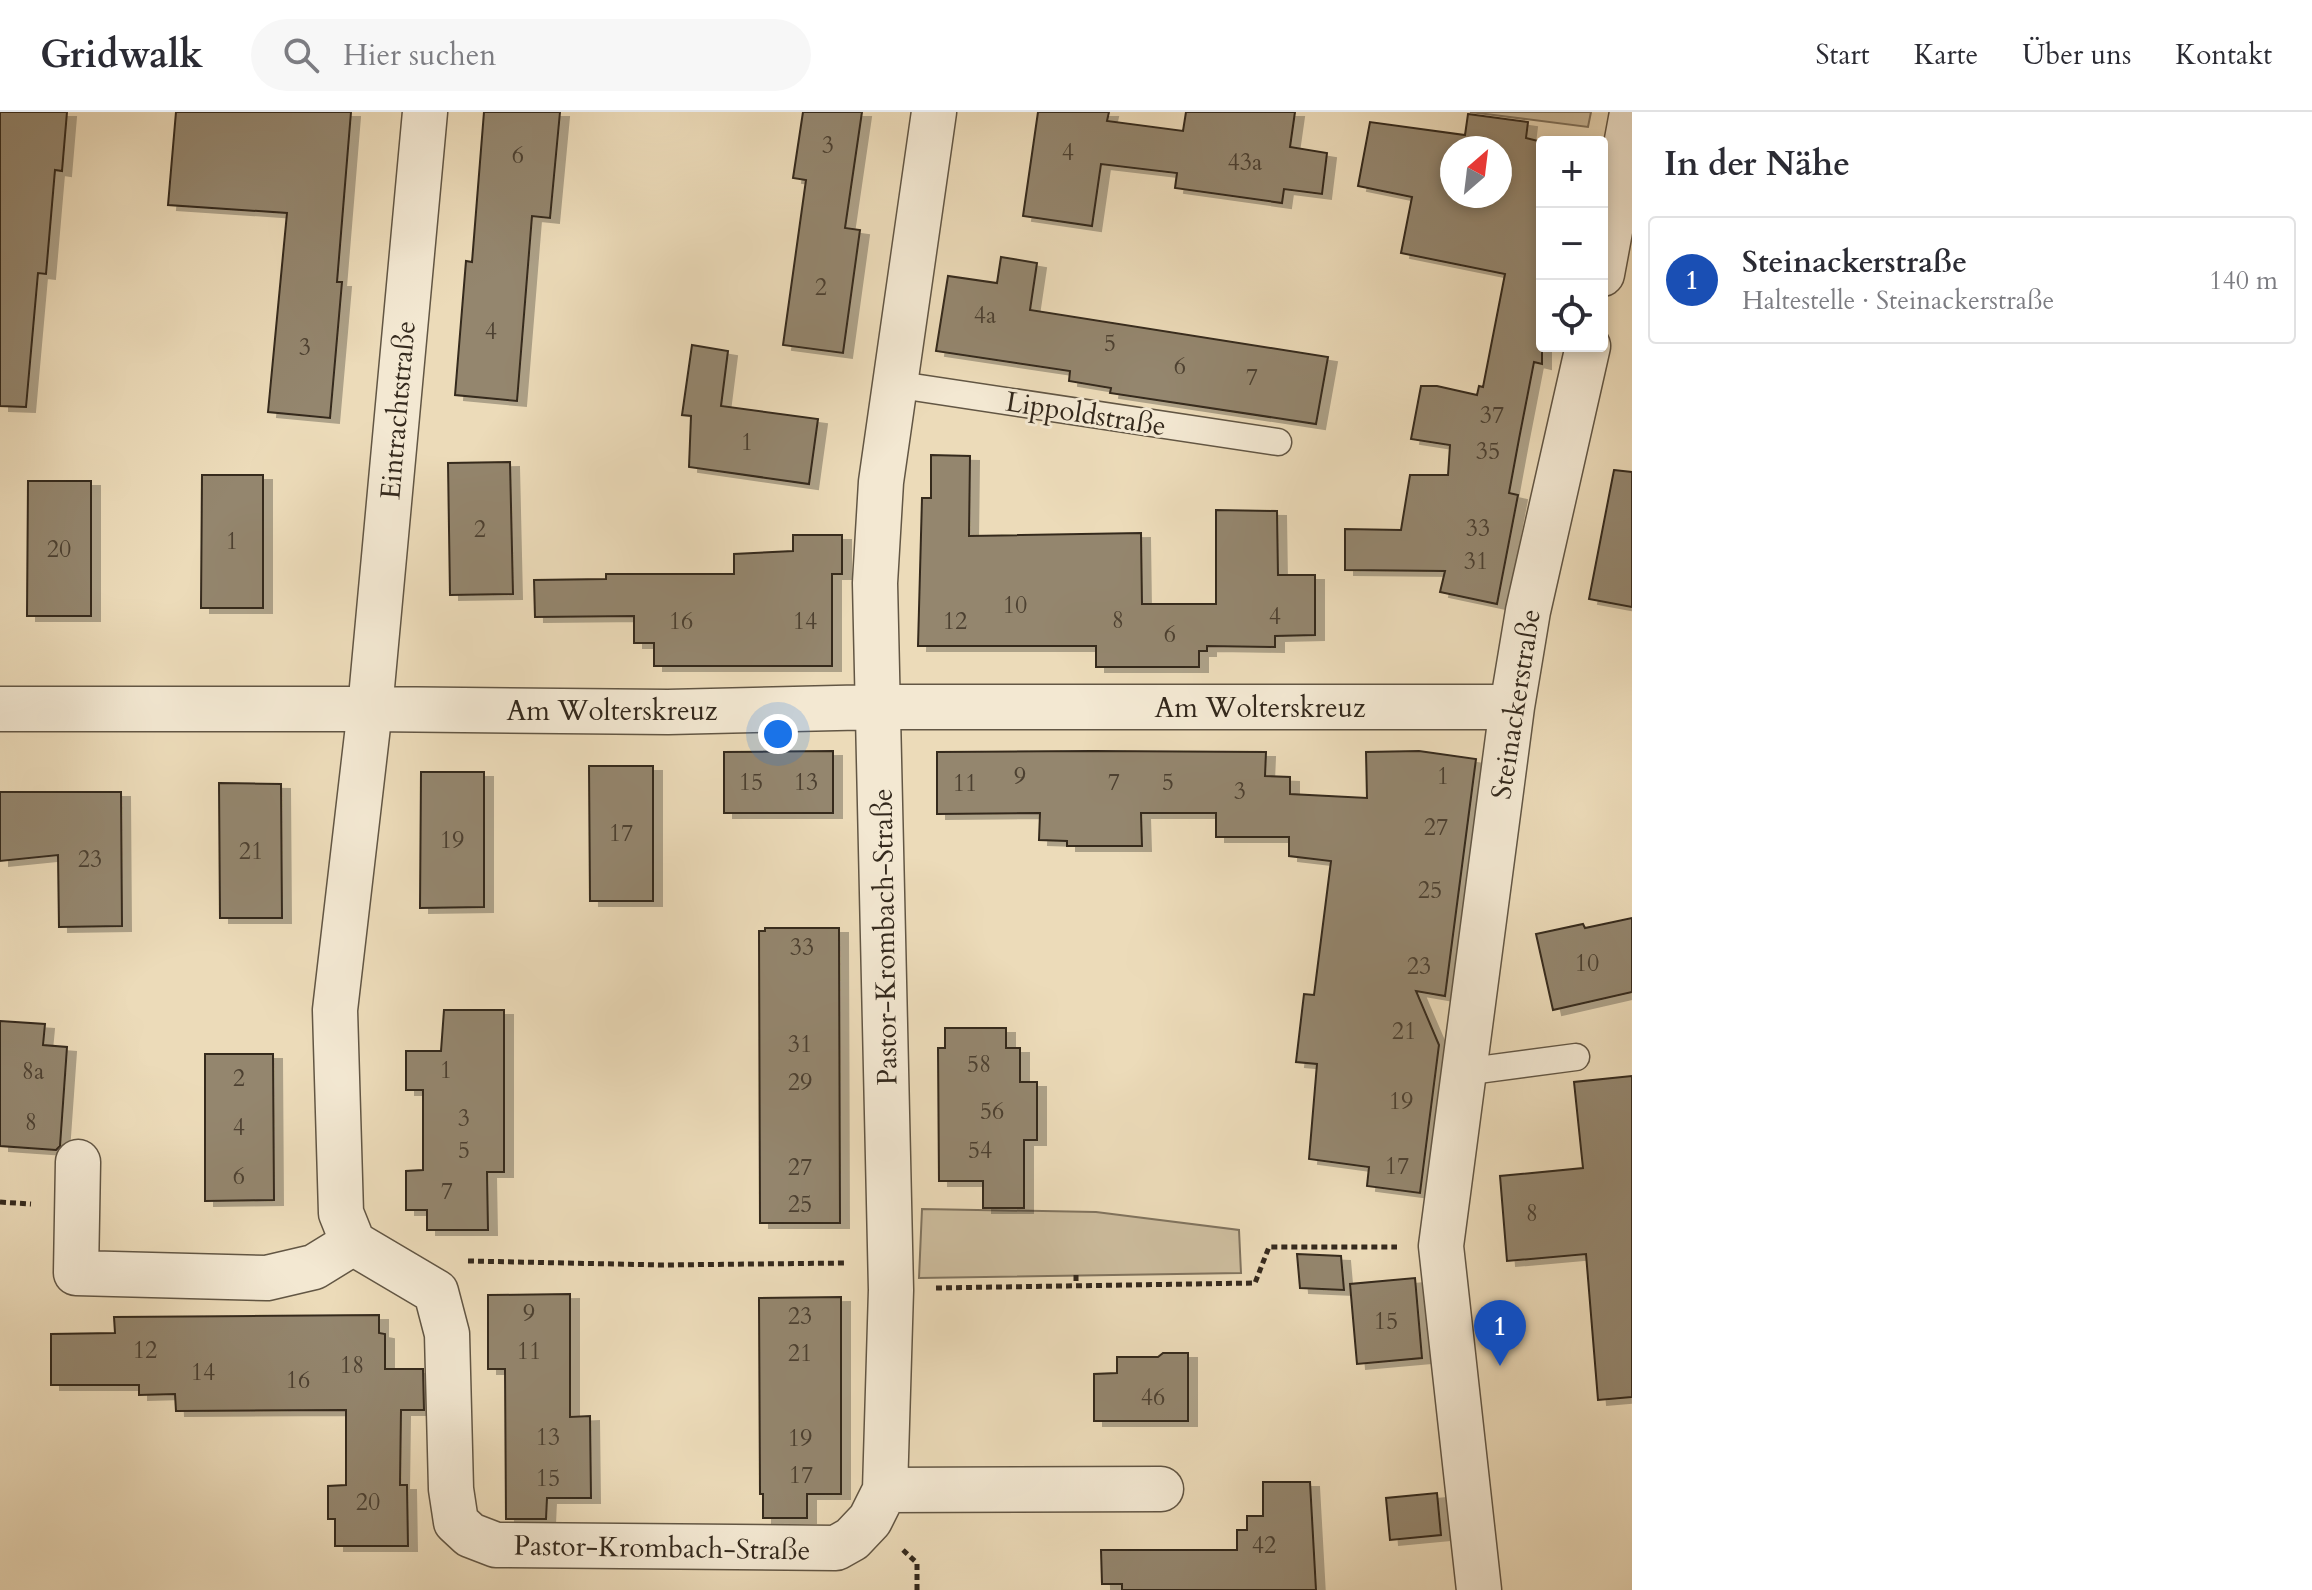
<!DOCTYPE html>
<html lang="de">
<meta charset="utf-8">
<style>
:root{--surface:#fff;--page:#f7f7f7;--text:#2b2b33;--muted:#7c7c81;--line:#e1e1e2;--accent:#ea580c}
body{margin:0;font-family:Cardo,serif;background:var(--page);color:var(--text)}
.controls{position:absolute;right:24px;top:24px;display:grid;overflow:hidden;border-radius:8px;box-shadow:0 4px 12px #0003}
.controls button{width:72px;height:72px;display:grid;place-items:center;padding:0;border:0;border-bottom:2px solid var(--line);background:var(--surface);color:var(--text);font:40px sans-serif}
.compass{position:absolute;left:1440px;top:24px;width:72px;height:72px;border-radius:50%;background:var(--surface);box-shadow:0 4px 12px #0003;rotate:28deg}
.you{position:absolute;left:778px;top:622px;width:28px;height:28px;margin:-20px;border:6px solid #fff;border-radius:50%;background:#1a73e8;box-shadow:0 0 0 12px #1a73e833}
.badge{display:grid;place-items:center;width:52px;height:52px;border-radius:50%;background:var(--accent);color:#fff;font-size:26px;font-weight:700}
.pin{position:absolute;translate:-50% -66px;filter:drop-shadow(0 2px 4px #0008)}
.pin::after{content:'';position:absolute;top:42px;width:28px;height:24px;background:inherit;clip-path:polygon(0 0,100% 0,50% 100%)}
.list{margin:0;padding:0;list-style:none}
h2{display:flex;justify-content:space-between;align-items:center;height:104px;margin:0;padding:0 32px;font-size:34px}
h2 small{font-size:26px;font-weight:400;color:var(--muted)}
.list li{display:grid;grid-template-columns:52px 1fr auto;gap:24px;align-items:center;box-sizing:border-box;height:128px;margin:0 16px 16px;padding:0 16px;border:2px solid var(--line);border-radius:8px}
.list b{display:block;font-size:30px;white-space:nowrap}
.list p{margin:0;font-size:26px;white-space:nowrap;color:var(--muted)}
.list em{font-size:26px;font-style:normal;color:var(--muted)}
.icon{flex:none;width:44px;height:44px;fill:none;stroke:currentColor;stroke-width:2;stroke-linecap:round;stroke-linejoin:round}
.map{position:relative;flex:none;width:1632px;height:1478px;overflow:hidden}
header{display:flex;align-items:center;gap:48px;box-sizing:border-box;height:112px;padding:0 40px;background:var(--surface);border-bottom:2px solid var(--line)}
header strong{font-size:38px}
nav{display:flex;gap:44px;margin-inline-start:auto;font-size:28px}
.search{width:560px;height:72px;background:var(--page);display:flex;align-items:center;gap:20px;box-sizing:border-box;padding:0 28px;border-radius:44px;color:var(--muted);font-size:30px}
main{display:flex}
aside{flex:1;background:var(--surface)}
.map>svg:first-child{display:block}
.green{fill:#cdbd9e;stroke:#80735e;stroke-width:2}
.building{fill:#94866e;stroke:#34291d;stroke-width:2;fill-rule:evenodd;filter:url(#shadow)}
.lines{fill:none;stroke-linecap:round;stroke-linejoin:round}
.lane-casing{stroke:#625644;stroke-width:29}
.street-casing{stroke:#625644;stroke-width:47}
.path{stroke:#34291d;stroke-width:5;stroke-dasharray:6 4;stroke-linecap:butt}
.lane{stroke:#f3e8d2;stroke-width:26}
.street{stroke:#f3e8d2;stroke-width:44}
.labels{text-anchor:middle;stroke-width:6;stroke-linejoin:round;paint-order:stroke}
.number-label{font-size:24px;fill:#4c4031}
.street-label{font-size:28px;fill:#34291d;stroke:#f3e8d2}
</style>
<header>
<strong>Gridwalk</strong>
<div class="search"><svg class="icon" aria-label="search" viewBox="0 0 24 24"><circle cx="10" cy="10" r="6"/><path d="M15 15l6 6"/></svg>Hier suchen</div>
<nav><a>Start</a><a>Karte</a><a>Über uns</a><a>Kontakt</a></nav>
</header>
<main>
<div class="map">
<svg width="1632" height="1478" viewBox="0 0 1632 1478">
<defs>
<filter id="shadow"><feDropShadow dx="9" dy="5" stdDeviation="0" flood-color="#0004"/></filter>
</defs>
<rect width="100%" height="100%" fill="#ecdbb9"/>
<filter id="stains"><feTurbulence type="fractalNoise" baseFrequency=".0025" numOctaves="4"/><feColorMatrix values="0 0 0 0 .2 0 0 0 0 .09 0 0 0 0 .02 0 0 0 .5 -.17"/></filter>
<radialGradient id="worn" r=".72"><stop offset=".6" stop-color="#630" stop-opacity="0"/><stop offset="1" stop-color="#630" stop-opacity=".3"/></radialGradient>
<path class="green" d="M1470,0H1591L1588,15Z
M922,1097L1096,1100L1239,1118L1241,1161L919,1166Z"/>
<path class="building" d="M0,0H67L62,59L55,58L46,162L38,161L26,295L0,294Z
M176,0H351L337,170H342L330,306L268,300L287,101L168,93Z
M484,0H560L550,106L532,104L517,289L455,283L466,149L472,150Z
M803,0H862L845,116L860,118L843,241L783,233L806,68L793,66Z
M1038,0H1109L1107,9L1183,19L1186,0H1295L1290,35L1327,41L1322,82L1284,77L1282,91L1175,76L1177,61L1101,52L1092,114L1023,104Z
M1468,2L1528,10L1526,26L1542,30V252L1534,250L1519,327L1509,381L1518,383L1497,492L1440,480L1445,459L1345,458V417L1401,418L1410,363H1448L1450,333L1411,327L1421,274H1437L1477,283L1479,274L1483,275L1505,162L1401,141L1412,85L1358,74L1370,10L1465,23ZM1452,36H1500V84H1452Z
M1001,145L1037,151L1030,198L1328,245L1316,312L1110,281L1111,276L1069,269L1070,259L936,239L948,164L997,171Z
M692,233L728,239L721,294L818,307L809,372L689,355L691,304L682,303Z
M931,343L970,344L969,424L1141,421L1142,492H1216V398L1277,399L1278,463H1315V523L1275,524V535L1207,534V539H1199V555H1096V534H918L922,386H931Z
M510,350L513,482L450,483L448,351Z
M1614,358L1632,360V495L1589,487Z
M202,363H263V496H201Z
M28,369H91V504H27Z
M793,423H842V462H832V554H654V531H634V504L535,505L534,468L606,467V462H734V442L793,439Z
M833,639V701H724V640Z
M1093,639L1266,640L1265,664L1290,665V682L1367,686L1366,640L1419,639L1476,647L1445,884L1416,879L1439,933L1420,1081L1367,1074L1369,1055L1309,1047L1317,952L1296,950L1304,882L1314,883L1331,749L1289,744V725H1216V701H1141L1142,734H1067V729L1039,728L1040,701L937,702V640Z
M589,654H653V789H590Z
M421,660H484V795L420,796Z
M219,671L281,672L282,806H220Z
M0,680H121L122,814L59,815L58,743L0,749Z
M1632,806V880L1553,898L1536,822L1583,812L1585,816Z
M765,816H839L840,1111H760L759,819H765Z
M444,898H504V1060H487L488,1118H427V1098H406V1059L423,1058V978H406V939H441Z
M0,909L45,912L43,933L67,935L60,1034L56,1038L0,1034Z
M945,916H1006V936H1020V970H1037V1028H1024V1096H983V1069H939L938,936H945Z
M205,942H273L274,1088L205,1089Z
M1632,964V1285L1598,1288L1586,1142L1507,1149L1500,1064L1583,1056L1574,970Z
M1297,1142L1341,1144L1344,1178L1300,1176Z
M1415,1166L1422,1246L1357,1252L1350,1172Z
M570,1182V1305L590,1304L591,1386H547L546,1407H506L505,1257H488V1183Z
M841,1185V1382H807V1406H763V1382H760L759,1186Z
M379,1203V1221L385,1222V1257H423L424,1298H401L400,1373H407L408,1434H335V1407H328V1374L346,1373V1298L176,1299L175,1282L139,1283V1273H51V1222L115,1221L114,1205Z
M1163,1241H1188V1309H1094V1262L1117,1261V1245H1158Z
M1263,1370H1310L1316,1478H1122V1472H1102L1101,1438H1237V1418H1247V1404H1263Z
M1437,1381L1441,1423L1390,1428L1386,1386Z"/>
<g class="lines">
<defs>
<path id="lane" d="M893,272L1278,330
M1463,960L1576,945"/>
<path id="street" d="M425,0L370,597L335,898L341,1101L353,1131L436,1180L447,1222L451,1377L456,1410L470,1423L496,1433L836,1436L852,1427L870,1408L885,1378L891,1178L875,471L881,370L934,0
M1602,162L1632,1
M0,597H370L668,600L879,595H1512
M78,1050L76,1161L267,1166L314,1155L353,1131
M885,1378L1161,1377
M1479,1478L1441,1134L1512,595L1528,499L1588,234"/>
</defs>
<use href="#lane" class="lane-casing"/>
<use href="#street" class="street-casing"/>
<path class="path" d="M0,1090L31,1092
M468,1149L663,1153L846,1151
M1076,1163V1173
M936,1176L1255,1171L1269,1135H1397
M903,1438L917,1451V1478"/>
<use href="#lane" class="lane"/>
<use href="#street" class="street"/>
</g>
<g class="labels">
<g class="number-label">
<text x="828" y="41">3</text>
<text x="1068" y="48">4</text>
<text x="518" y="51">6</text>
<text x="1245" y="58">43a</text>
<text x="821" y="183">2</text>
<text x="985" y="211">4a</text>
<text x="491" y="227">4</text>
<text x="1110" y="239">5</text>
<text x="305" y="243">3</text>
<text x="1180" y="262">6</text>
<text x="1252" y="273">7</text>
<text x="1492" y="311">37</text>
<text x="747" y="338">1</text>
<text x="1488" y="347">35</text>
<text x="1478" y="424">33</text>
<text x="480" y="425">2</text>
<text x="232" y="437">1</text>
<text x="59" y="445">20</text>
<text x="1476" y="457">31</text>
<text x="1015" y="501">10</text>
<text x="1275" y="512">4</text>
<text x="1118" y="516">8</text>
<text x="681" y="517">16</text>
<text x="805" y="517">14</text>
<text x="955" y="517">12</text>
<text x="1170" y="530">6</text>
<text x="1020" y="672">9</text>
<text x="1443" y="672">1</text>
<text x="751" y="678">15</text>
<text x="806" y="678">13</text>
<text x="1114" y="678">7</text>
<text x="1168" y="678">5</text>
<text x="965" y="679">11</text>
<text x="1240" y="687">3</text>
<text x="1436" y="723">27</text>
<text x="621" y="729">17</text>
<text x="452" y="736">19</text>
<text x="251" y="747">21</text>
<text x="90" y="755">23</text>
<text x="1430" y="786">25</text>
<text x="802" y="843">33</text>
<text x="1587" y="859">10</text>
<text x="1419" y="862">23</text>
<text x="1404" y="927">21</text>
<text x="800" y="940">31</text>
<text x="979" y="960">58</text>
<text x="446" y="966">1</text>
<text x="33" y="967">8a</text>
<text x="239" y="974">2</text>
<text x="800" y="978">29</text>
<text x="1401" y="997">19</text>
<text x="992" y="1007">56</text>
<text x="464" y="1014">3</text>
<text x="31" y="1018">8</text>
<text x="239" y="1023">4</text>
<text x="464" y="1046">5</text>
<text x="980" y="1046">54</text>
<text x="1397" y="1062">17</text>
<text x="800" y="1063">27</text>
<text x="239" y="1072">6</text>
<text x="447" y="1087">7</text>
<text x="800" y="1100">25</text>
<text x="1532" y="1109">8</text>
<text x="529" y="1209">9</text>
<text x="800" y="1212">23</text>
<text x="1386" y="1217">15</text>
<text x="145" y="1246">12</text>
<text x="529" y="1247">11</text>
<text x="800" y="1249">21</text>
<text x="352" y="1261">18</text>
<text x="203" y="1268">14</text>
<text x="298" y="1276">16</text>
<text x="1153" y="1293">46</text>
<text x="548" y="1333">13</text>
<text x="800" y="1334">19</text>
<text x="801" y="1371">17</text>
<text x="548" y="1374">15</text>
<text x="368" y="1398">20</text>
<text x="1264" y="1441">42</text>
</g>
<g class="street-label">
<text transform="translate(397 298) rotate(-85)" y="10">Eintrachtstraße</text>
<text transform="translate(1086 301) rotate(9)" y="10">Lippoldstraße</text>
<text transform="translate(1515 592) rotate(-81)" y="10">Steinackerstraße</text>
<text x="1260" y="605">Am Wolterskreuz</text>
<text x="612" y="608">Am Wolterskreuz</text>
<text transform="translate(884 825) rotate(-91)" y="10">Pastor-Krombach-Straße</text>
<text transform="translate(662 1435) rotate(1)" y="10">Pastor-Krombach-Straße</text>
</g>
</g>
<rect width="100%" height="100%" filter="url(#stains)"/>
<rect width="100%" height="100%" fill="url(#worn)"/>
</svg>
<div class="controls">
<button>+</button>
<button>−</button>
<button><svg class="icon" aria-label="locate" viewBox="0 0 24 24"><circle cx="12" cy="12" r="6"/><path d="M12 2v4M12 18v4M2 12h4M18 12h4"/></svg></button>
</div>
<svg class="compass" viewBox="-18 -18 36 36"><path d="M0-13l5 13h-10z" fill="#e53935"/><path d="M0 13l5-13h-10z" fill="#7c7c81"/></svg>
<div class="you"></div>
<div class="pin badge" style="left:1500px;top:1254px;background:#1a4fb4">1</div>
</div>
<aside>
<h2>In der Nähe<small></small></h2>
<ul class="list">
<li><span class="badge" style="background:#1a4fb4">1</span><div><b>Steinackerstraße</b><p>Haltestelle · Steinackerstraße</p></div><em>140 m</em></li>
</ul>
</aside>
</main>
